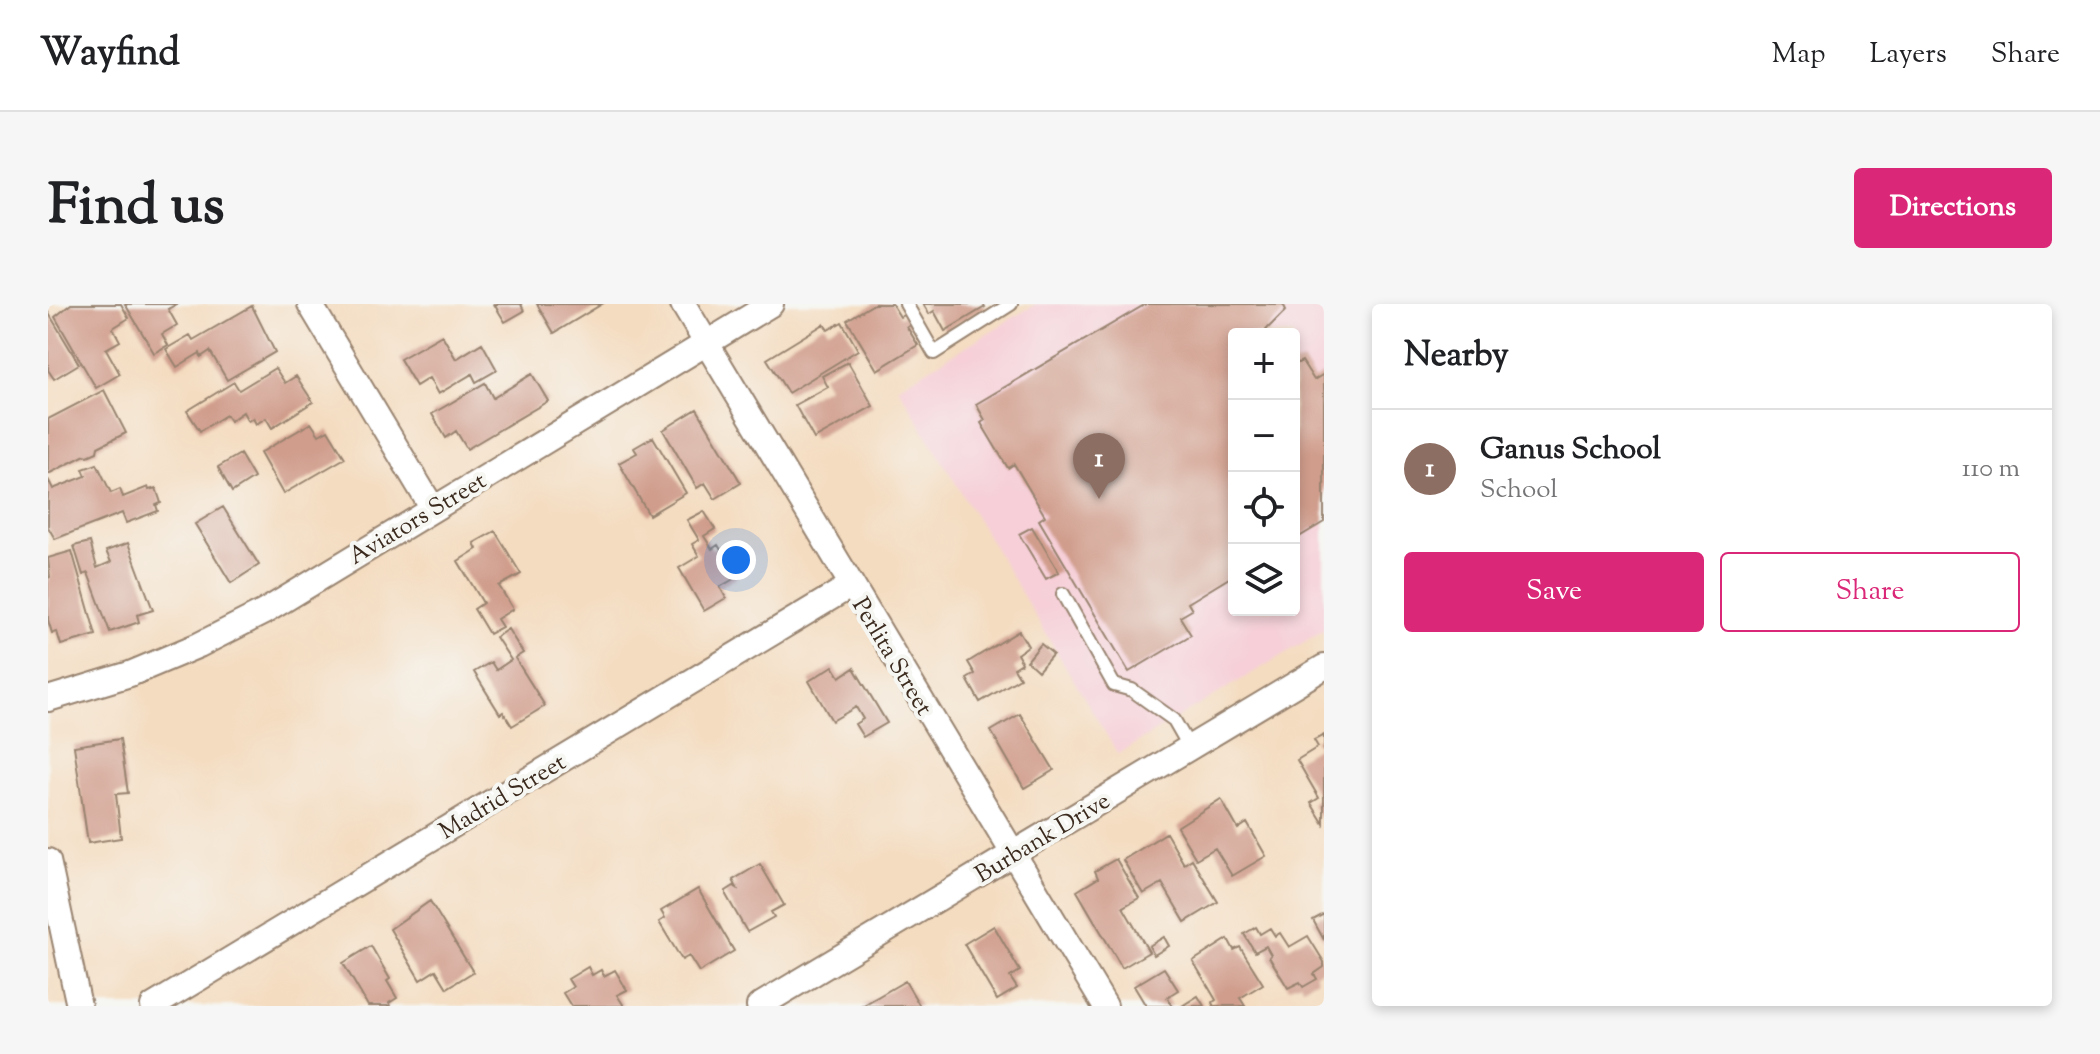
<!DOCTYPE html>
<meta charset="utf-8">
<style>
:root{--surface:#fff;--page:#f6f6f6;--text:#202124;--muted:#757577;--line:#e0e0e0;--accent:#db2777}
body{margin:0;font-family:"Sorts Mill Goudy",serif;background:var(--page);color:var(--text)}
.controls{position:absolute;right:24px;top:24px;display:grid;overflow:hidden;border-radius:8px;box-shadow:0 4px 12px #0003}
.controls button{width:72px;height:72px;display:grid;place-items:center;padding:0;border:0;border-bottom:2px solid var(--line);background:var(--surface);color:var(--text);font:40px sans-serif}
.you{position:absolute;left:688px;top:256px;width:28px;height:28px;margin:-20px;border:6px solid #fff;border-radius:50%;background:#1a73e8;box-shadow:0 0 0 12px #1a73e833}
.badge{display:grid;place-items:center;width:52px;height:52px;border-radius:50%;background:var(--accent);color:#fff;font-size:26px;font-weight:700}
.pin{position:absolute;translate:-50% -66px;filter:drop-shadow(0 2px 4px #0008)}
.pin::after{content:'';position:absolute;top:42px;width:28px;height:24px;background:inherit;clip-path:polygon(0 0,100% 0,50% 100%)}
.list{margin:0;padding:0;list-style:none}
h2{display:flex;justify-content:space-between;align-items:center;height:104px;margin:0;padding:0 32px;font-size:34px}
h2 small{font-size:26px;font-weight:400;color:var(--muted)}
.list li{display:grid;grid-template-columns:52px 1fr auto;gap:24px;align-items:center;box-sizing:border-box;height:120px;padding:0 32px;border-top:2px solid var(--line)}
.list b{display:block;font-size:30px;white-space:nowrap}
.list p{margin:0;font-size:26px;white-space:nowrap;color:var(--muted)}
.list em{font-size:26px;font-style:normal;color:var(--muted)}
.actions{display:flex;gap:16px;padding:24px 32px}
.actions a{flex:1;padding:18px 0;border:2px solid var(--accent);border-radius:8px;text-align:center;font-size:28px;color:var(--accent)}
.actions .main{background:var(--accent);color:#fff}
.icon{flex:none;width:44px;height:44px;fill:none;stroke:currentColor;stroke-width:2;stroke-linecap:round;stroke-linejoin:round}
.map{position:relative;flex:none;width:1276px;height:702px;overflow:hidden;border-radius:8px}
header{display:flex;align-items:center;gap:48px;box-sizing:border-box;height:112px;padding:0 40px;background:var(--surface);border-bottom:2px solid var(--line)}
header strong{font-size:38px}
nav{display:flex;gap:44px;margin-inline-start:auto;font-size:28px}
.intro{display:flex;align-items:center;justify-content:space-between;box-sizing:border-box;height:192px;padding:0 48px}
h1{margin:0;font-size:56px}
.button{padding:20px 36px;border-radius:8px;background:var(--accent);color:#fff;font-size:28px;font-weight:700}
main{display:flex;gap:48px;padding:0 48px}
aside{flex:1;background:var(--surface);border-radius:8px;box-shadow:0 4px 12px #0003}
.map>svg:first-child{display:block}
.built{fill:#f6cfd8;fill-rule:evenodd}
.building{fill:#d09c8b}
.lines{fill:none;stroke-linecap:round;stroke-linejoin:round}
.service-casing{stroke:#98836f;stroke-width:16}
.minor-casing{stroke:#98836f;stroke-width:28}
.service{stroke:#fff;stroke-width:12}
.minor{stroke:#fff;stroke-width:24}
.labels{text-anchor:middle;stroke-width:8;stroke-linejoin:round;paint-order:stroke}
.street-label{font-size:24px;fill:#3b2a1e;stroke:#f6f6f2}
</style>
<header>
<strong>Wayfind</strong>
<nav><a>Map</a><a>Layers</a><a>Share</a></nav>
</header>
<div class="intro"><h1>Find us</h1><a class="button">Directions</a></div>
<main>
<div class="map">
<svg width="1276" height="702" viewBox="0 0 1276 702">
<rect width="100%" height="100%" fill="#f6f6f2"/>
<filter id="ink" filterUnits="userSpaceOnUse"><feTurbulence type="fractalNoise" baseFrequency=".0125" numOctaves="2"/><feDisplacementMap in="SourceGraphic" scale="16" xChannelSelector="R" yChannelSelector="G"/><feConvolveMatrix kernelMatrix="1 2 1 2 8 2 1 2 1" color-interpolation-filters="sRGB"/></filter>
<filter id="wash" filterUnits="userSpaceOnUse"><feTurbulence type="fractalNoise" baseFrequency=".006" numOctaves="4" result="noise"/><feDisplacementMap in="SourceGraphic" scale="32" xChannelSelector="R" yChannelSelector="G"/><feGaussianBlur stdDeviation="1.8" result="paint"/><feColorMatrix in="noise" values="0 0 0 0 0 0 0 0 0 0 0 0 0 0 0 0 0 1.4 0 .05"/><feComposite in="paint" operator="in"/></filter>
<g filter="url(#wash)">
<rect width="100%" height="100%" fill="#f4dcc0"/>
<path class="built" d="M988,0H1276V326L1070,450L850,83ZM1186,30H1246V306H1186Z"/>
<g id="blocks">
<path class="building" d="M23,0H73L81,14L65,24L72,37L58,45L72,70L48,84L7,13Z
M77,0H129L120,5L129,21L114,30L120,41L106,49Z
M446,0H473L476,7L457,18Z
M489,0H554L506,29Z
M826,0H844L852,13L857,10L864,20L859,23L870,41L829,66L799,16Z
M875,0H935L937,3L897,27L886,7L881,10Z
M1098,0H1235L1238,6L1218,26L1222,30H1186V271L1140,299L1144,306L1132,313L1143,331L1081,368L991,216L997,212L966,160L960,164L933,119L937,116L928,100Z
M204,2L227,48L179,76L162,47L153,53L152,49L129,63L118,45L142,31L145,36Z
M0,8L31,60L6,75L0,66Z
M794,18L810,46L740,89L719,55L776,20L780,26Z
M394,31L408,55L434,39L449,66L428,78L424,70L390,90L381,74L368,82L352,55Z
M1246,57L1248,60L1254,57L1266,76L1276,70V218L1246,236Z
M800,58L825,102L766,135L747,101L780,83L774,72Z
M227,64L237,79L248,72L265,98L224,124L218,114L208,120L205,114L200,117L195,108L182,117L178,111L152,127L139,107L186,78L191,86Z
M484,70L500,97L419,145L408,127L398,134L384,110L437,79L445,94Z
M56,86L78,129L50,143L49,148L40,152L37,151L0,170V115Z
M649,105L693,179L667,195L657,179L649,184L615,126Z
M263,119L271,131L280,126L297,154L235,190L212,149Z
M605,133L638,189L601,211L571,159L589,149L586,144Z
M192,150L206,174L184,188L170,163Z
M49,160L63,189L72,185L75,193L100,183L101,186L108,184L113,199L108,201L110,207L78,219L74,209L7,235L0,223V175L5,185L38,172L35,165Z
M175,203L211,261L183,279L147,220Z
M656,207L667,225L656,232L664,245L670,241L689,273L672,283L678,294L656,307L631,264L651,252L644,240L651,236L639,216Z
M984,223L1011,268L998,275L971,230Z
M447,227L473,270L451,282L465,305L449,315L454,323L441,330L426,305L435,299L410,257L429,245L426,239Z
M42,238L49,264L63,258L58,247L80,239L105,306L89,311L91,318L62,328L40,269L35,271L26,242Z
M24,247L48,331L13,341L9,328L4,329L0,316V274L2,273L0,254Z
M460,325L475,349L467,354L497,402L464,422L455,408L452,410L426,368L443,358L448,366L463,356L448,333Z
M971,327L980,342L969,350L974,359L966,364L972,374L932,398L919,375L927,370L920,358Z
M993,340L1005,350L990,367L979,357Z
M785,362L792,373L806,364L839,419L815,433L807,420L815,415L808,403L784,417L761,377Z
M972,410L1006,466L976,484L943,427Z
M1276,431V520L1263,499L1271,494L1249,456L1270,443L1266,436Z
M72,435L80,489L68,490L73,534L40,539L26,442Z
M1173,495L1190,525L1199,519L1218,552L1184,572L1167,544L1148,555L1129,523Z
M1118,529L1136,560L1144,555L1170,598L1137,618L1114,579L1095,590L1075,556Z
M1068,555L1091,594L1075,603L1101,648L1074,664L1029,587L1050,574L1047,567Z
M712,560L736,601L723,608L726,613L699,628L678,591V587L686,582L689,584L685,576Z
M650,585L686,647L651,668L641,652L634,656L611,618L617,614L613,607Z
M382,597L425,668L399,684L388,666L372,676L342,625Z
M1276,610V636L1265,616Z
M946,622L972,667L962,673L969,684L949,696L916,640Z
M1208,623L1212,630L1222,624L1227,632L1232,629L1241,643L1260,632L1276,658V663L1266,670L1269,675L1255,683L1252,678L1240,684L1221,653L1223,651L1218,642L1207,648L1196,630Z
M1116,633L1121,642L1106,651L1101,642Z
M1180,635L1186,646L1192,643L1215,680L1192,694L1197,702H1166L1164,699L1168,696L1145,657Z
M323,642L342,675L339,677L349,694L341,699L342,702H320L295,659Z
M540,663L544,671L553,666L556,672L567,666L579,686L569,691L576,702H523L515,689L525,683L520,675Z
M1116,664L1130,686L1119,693L1124,702H1098L1086,682Z
M857,677L872,702H814Z
M1150,692L1156,702H1134Z"/>
</g>
</g>
<g filter="url(#ink)">
<use href="#blocks" fill-opacity="0" stroke="#98836f" stroke-width="2"/>
<g class="lines">
<defs>
<path id="service" d="M858,0L886,49L963,0
M1015,290L1066,381L1084,386L1126,416L1142,444"/>
<path id="minor" d="M262,0L385,205
M635,0L1057,702
M0,395L82,370L151,341L216,308L723,0
M0,557L31,702
M105,702L802,282
M711,702L1276,363"/>
</defs>
<use href="#service" class="service-casing"/>
<use href="#minor" class="minor-casing"/>
<use href="#service" class="service"/>
<use href="#minor" class="minor"/>
</g>
</g>
<g class="labels">
<g class="street-label">
<text transform="translate(369 214) rotate(-31)" y="8">Aviators Street</text>
<text transform="translate(845 352) rotate(59)" y="8">Perlita Street</text>
<text transform="translate(454 492) rotate(-31)" y="8">Madrid Street</text>
<text transform="translate(994 533) rotate(-31)" y="8">Burbank Drive</text>
</g>
</g>
</svg>
<div class="controls">
<button>+</button>
<button>−</button>
<button><svg class="icon" aria-label="locate" viewBox="0 0 24 24"><circle cx="12" cy="12" r="6"/><path d="M12 2v4M12 18v4M2 12h4M18 12h4"/></svg></button>
<button><svg class="icon" aria-label="layers" viewBox="0 0 24 24"><path d="M12 4l9 5-9 5-9-5zM3 14l9 5 9-5"/></svg></button>
</div>
<div class="you"></div>
<div class="pin badge" style="left:1051px;top:195px;background:#8d6e63">1</div>
</div>
<aside>
<h2>Nearby<small></small></h2>
<ul class="list">
<li><span class="badge" style="background:#8d6e63">1</span><div><b>Ganus School</b><p>School</p></div><em>110 m</em></li>
</ul>
<div class="actions"><a class="main">Save</a><a>Share</a></div>
</aside>
</main>
